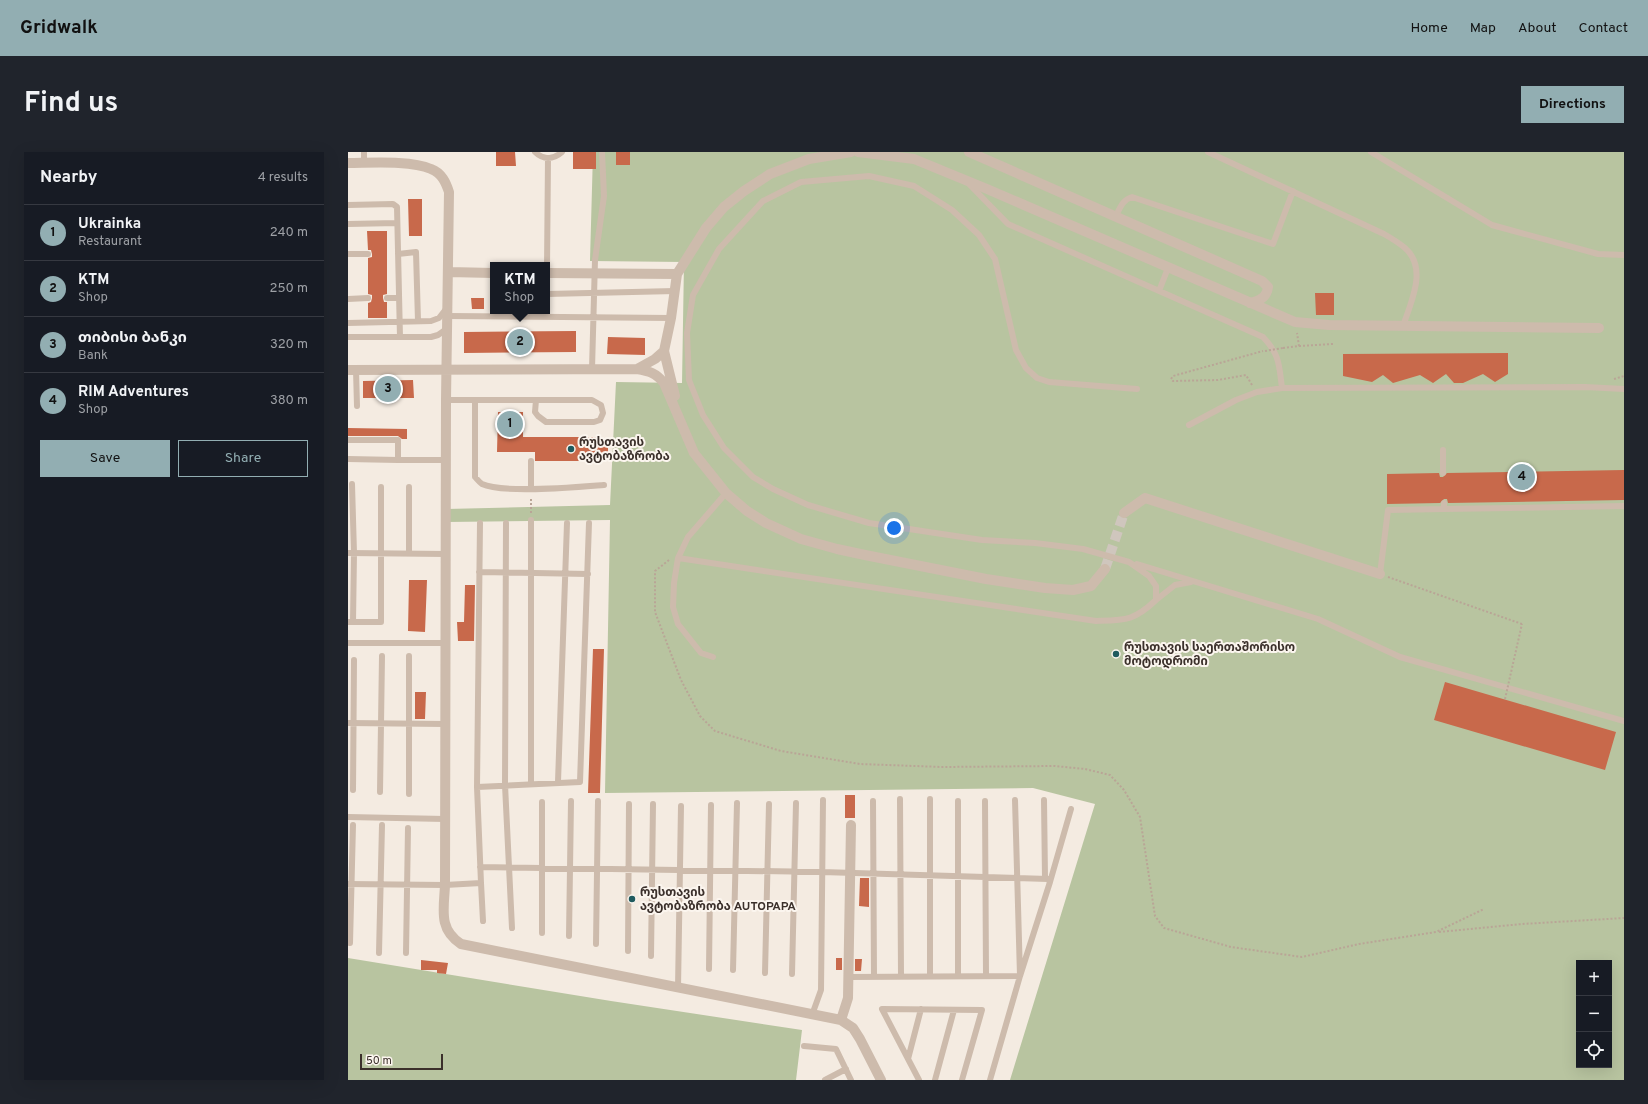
<!DOCTYPE html>
<meta charset="utf-8">
<style>
:root{--surface:#171b24;--page:#20242c;--text:#f1f3f6;--muted:#9ea1a6;--line:#363941;--accent:#92aeb2}
body{margin:0;font-family:Overpass,"Noto Sans Georgian",sans-serif;background:var(--page);color:var(--text)}
.controls{position:absolute;right:12px;bottom:12px;display:grid;overflow:hidden;border-radius:0px;box-shadow:0 4px 16px #0002}
.controls button{width:36px;height:36px;display:grid;place-items:center;padding:0;border:0;border-bottom:1px solid var(--line);background:var(--surface);color:var(--text);font:20px sans-serif}
.scale{position:absolute;left:12px;bottom:10px;width:83px;box-sizing:border-box;padding-left:4px;border:2px solid #3b302b;border-top:0;font-size:11px;line-height:14px;white-space:nowrap;color:#3b302b;-webkit-text-stroke:3px #fbf5ee;paint-order:stroke}
.you{position:absolute;left:546px;top:376px;width:14px;height:14px;margin:-10px;border:3px solid #fff;border-radius:50%;background:#1a73e8;box-shadow:0 0 0 6px #1a73e833}
.badge{display:grid;place-items:center;width:26px;height:26px;border-radius:50%;background:var(--accent);color:#111;font-size:13px;font-weight:700}
.pin{position:absolute;translate:-50% -50%;border:2px solid #fff;box-shadow:0 1px 4px #0006}
.popup{position:absolute;left:142px;top:110px;width:60px;height:52px;box-sizing:border-box;display:grid;place-content:center;border-radius:0px;background:var(--surface);filter:drop-shadow(0 1px 3px #0005);font-size:13px;white-space:nowrap;color:var(--muted)}
.popup b{font-size:15px;color:var(--text)}
.popup::after{content:'';position:absolute;left:50%;top:100%;margin-left:-8px;border:8px solid transparent;border-top-color:var(--surface)}
.list{margin:0;padding:0;list-style:none}
h2{display:flex;justify-content:space-between;align-items:center;height:52px;margin:0;padding:0 16px;font-size:17px}
h2 small{font-size:13px;font-weight:400;color:var(--muted)}
.list li{display:grid;grid-template-columns:26px 1fr auto;gap:12px;align-items:center;box-sizing:border-box;height:56px;padding:0 16px;border-top:1px solid var(--line)}
.list b{display:block;font-size:15px;white-space:nowrap}
.list p{margin:0;font-size:13px;white-space:nowrap;color:var(--muted)}
.list em{font-size:13px;font-style:normal;color:var(--muted)}
.actions{display:flex;gap:8px;padding:12px 16px}
.actions a{flex:1;padding:9px 0;border:1px solid var(--accent);border-radius:0px;text-align:center;font-size:14px;color:var(--accent)}
.actions .main{background:var(--accent);color:#111}
.icon{flex:none;width:22px;height:22px;fill:none;stroke:currentColor;stroke-width:2;stroke-linecap:round;stroke-linejoin:round}
.map{position:relative;flex:none;width:1276px;height:928px;overflow:hidden;border-radius:0px}
header{display:flex;align-items:center;gap:24px;box-sizing:border-box;height:56px;padding:0 20px;background:var(--accent);color:#111}
header strong{font-size:19px}
nav{display:flex;gap:22px;margin-inline-start:auto;font-size:14px}
.intro{display:flex;align-items:center;justify-content:space-between;box-sizing:border-box;height:96px;padding:0 24px}
h1{margin:0;font-size:28px}
.button{padding:10px 18px;border-radius:0px;background:var(--accent);color:#111;font-size:14px;font-weight:700}
main{display:flex;gap:24px;padding:0 24px}
aside{flex:1;background:var(--surface);border-radius:0px;box-shadow:0 4px 16px #0002}
.map>svg:first-child{display:block}
.green{fill:#b8c4a0;fill-rule:evenodd}
.building{fill:#c8694b}
.lines{fill:none;stroke-linecap:round;stroke-linejoin:round}
.minor-tunnel{stroke:#cfc6bd;stroke-width:10;stroke-dasharray:10 5;stroke-linecap:butt}
.path{stroke:#b9a596;stroke-width:2;stroke-dasharray:2 2;stroke-linecap:butt}
.service{stroke:#cdbbac;stroke-width:6}
.minor{stroke:#cdbbac;stroke-width:10}
.path-bridge{stroke:#b9a596;stroke-width:2;stroke-dasharray:2 2;stroke-linecap:butt}
.poi-dot{fill:#1f5a5e;stroke:#fbf5ee;stroke-width:1.5}
.labels{text-anchor:middle;stroke-width:4;stroke-linejoin:round;paint-order:stroke}
.poi-label{font-size:12px;font-weight:bold;fill:#3b302b;stroke:#fbf5ee;text-anchor:start}
</style>
<header>
<strong>Gridwalk</strong>
<nav><a>Home</a><a>Map</a><a>About</a><a>Contact</a></nav>
</header>
<div class="intro"><h1>Find us</h1><a class="button">Directions</a></div>
<main>
<aside>
<h2>Nearby<small>4 results</small></h2>
<ul class="list">
<li><span class="badge">1</span><div><b>Ukrainka</b><p>Restaurant</p></div><em>240 m</em></li>
<li><span class="badge">2</span><div><b>KTM</b><p>Shop</p></div><em>250 m</em></li>
<li><span class="badge">3</span><div><b>თიბისი ბანკი</b><p>Bank</p></div><em>320 m</em></li>
<li><span class="badge">4</span><div><b>RIM Adventures</b><p>Shop</p></div><em>380 m</em></li>
</ul>
<div class="actions"><a class="main">Save</a><a>Share</a></div>
</aside>
<div class="map">
<svg width="1276" height="928" viewBox="0 0 1276 928">
<rect width="100%" height="100%" fill="#f4ebe1"/>
<path class="green" d="M245,0H1276V928H662L747,652L685,636L257,641L262,368L98,370V357L262,353L268,230L334,231L336,110L242,109ZM1231,811H1261V913H1231Z
M0,806L263,849L454,878L448,928H0Z"/>
<path class="building" d="M148,0H167L168,14H148Z
M225,0H248V17H225Z
M268,0H282V13H268Z
M60,47H74V84H61Z
M19,79H39V142L35,143V146L36,150H39V166H20V151L23,150L24,146V143L20,142V106L24,105V102L23,98H20Z
M967,141H986V163H968Z
M123,146H136V157H124Z
M228,179V200L116,201V180Z
M260,185L297,186V203L259,202Z
M1160,201V222L1147,230L1135,222L1115,231H1106L1098,222L1085,231L1072,223L1045,231L1035,223L1024,230L995,224V202Z
M65,228L66,246H15V229Z
M150,260H175V285H255V294H260V305H256V309H187V300H149Z
M0,276L59,277V287H54L50,284H0Z
M1276,318V348L1100,351L1099,347H1096L1092,351L1039,352V322L1091,321L1092,325H1095L1099,321Z
M61,428H79L77,480L60,479Z
M117,433H127L126,489H110L109,470H116Z
M245,497H256L252,641H240Z
M1097,530L1268,580L1257,618L1086,568Z
M67,540H78L77,567H67Z
M497,643H507V666H497Z
M512,726H521V755L511,754Z
M488,806H494V818H488Z
M507,807H514L513,819H507Z
M73,808L100,811L98,822L89,821V818H73Z"/>
<g class="lines">
<path class="minor-tunnel" d="M757,417L776,361"/>
<path class="path" d="M951,194L985,192
M935,196L951,194L949,181
M1266,227L1276,224
M904,233L898,223L870,228L825,229L823,227L825,224L915,199
M183,361V345
M321,408L307,419V460L333,528L352,564L367,579L433,599L512,612L594,615L707,614L737,617L762,623L776,638L792,665L807,764L816,776L883,795L954,805L1011,792L1088,780L1136,757
M1040,425L1174,472
M1091,780L1174,772L1276,766"/>
<path class="service" d="M187,0C195,8 205,8 214,0
M860,0L1036,82C1043,86 1050,90 1057,96C1080,116 1063,150 1055,174
M1023,0L1144,73L1250,102L1276,103
M16,11V0
M622,33L660,72L915,185C932,203 931,213 934,236
M0,53L45,52L49,55L52,185
M768,64C772,56 774,48 784,45L925,92L945,39
M0,72L49,71
M0,102H20
M50,102L68,100L70,169
M199,117L200,6
M811,139L820,116
M199,142L327,139
M39,146H51
M0,147L20,146
M100,164L323,166
M0,171L83,169L91,166L98,157
M0,185H83L90,183L100,176
M244,217L247,108L256,44L254,0
M8,218L9,254
M98,248H127V325C129,327 131,330 134,332C155,342 230,335 256,333
M127,248H244L253,253L255,261L252,268L246,270H198L190,264L187,260L188,248
M841,273L888,248L909,240L934,236L1237,235L1276,237
M0,288H50V308L0,307
M1095,298V321
M50,308H98
M183,309V336
M4,332L6,401L5,470
M61,335V401
M1096,357L1276,354
M183,368V631
M158,371L157,633L164,776
M0,401L98,402
M330,406L748,469C777,468 786,469 808,448V434L801,424L781,410L735,397L687,391L634,388L521,371L460,353L425,337L405,325L376,296L355,263L341,228L339,181L345,143L371,97L415,49L453,30L521,24L566,34L604,58L631,83L647,107L668,198L678,216L689,226L701,230L789,237
M789,412L970,467L1052,505L1276,569
M131,420L240,422
M1032,422L1040,358L1096,357V351
M808,448L827,433L843,430
M0,470H33V335
M0,491H98
M365,505L353,501L330,472L325,455L326,431L330,406L340,385L378,341
M0,571L97,572
M210,630L219,371
M129,635L132,371
M5,638L6,508
M32,640L34,504
M61,642V504
M552,647L553,824
M582,647V824
M696,648L697,726
M525,649L526,825
M610,649V824
M637,649L638,824
M0,665L97,667
M132,715L474,720L700,727L702,730L672,824L642,928
M702,730L723,657
M133,731L135,769
M0,732L97,733L133,731L129,635L232,630L241,371
M194,781V650
M221,784L223,649
M2,791L5,673
M248,792L250,649
M280,799L281,652
M31,801L34,673
M58,801L60,676
M303,804L305,652
M361,817L363,653
M385,818L389,651
M417,821L421,652
M444,822L448,651
M501,825L672,824L667,648
M330,836L333,654
M464,863L473,838L475,648
M456,894L488,897L503,928
M560,907L573,857
M477,928L498,917
M571,928L534,857L634,858L614,928
M587,928L606,858"/>
<path class="minor" d="M510,0L566,7L639,37L947,170L981,173L1251,176
M621,0L914,129L920,135C919,145 912,149 902,151
M0,11C23,11 62,8 83,17C94,21 98,31 101,40L98,248L97,733C96,757 90,777 113,792L493,868L505,876L512,887L533,928
M101,120L145,121
M199,121L329,122
M316,199L327,244
M289,217C301,219 308,221 316,231L346,301L378,341L399,359L418,371L453,387L489,397L517,403L638,427L697,436L725,438L743,434L757,417
M0,218L289,217L307,207L316,199L323,166L329,122L358,76L376,55L396,39L422,22L461,7L503,0
M776,361L797,346L1032,422
M493,868L500,846L503,673"/>
<path class="path-bridge" d="M917,199L935,196
M1157,547L1174,472"/>
</g>
<g class="poi-dot">
<circle cx="223" cy="297" r="4"/>
<circle cx="768" cy="502" r="4"/>
<circle cx="284" cy="747" r="4"/>
</g>
<g class="labels">
<g class="poi-label">
<text x="231" y="294">რუსთავის<tspan x="231" dy="14">ავტობაზრობა</tspan></text>
<text x="776" y="499">რუსთავის საერთაშორისო<tspan x="776" dy="14">მოტოდრომი</tspan></text>
<text x="292" y="744">რუსთავის<tspan x="292" dy="14">ავტობაზრობა AUTOPAPA</tspan></text>
</g>
</g>
</svg>
<div class="controls">
<button>+</button>
<button>−</button>
<button><svg class="icon" aria-label="locate" viewBox="0 0 24 24"><circle cx="12" cy="12" r="6"/><path d="M12 2v4M12 18v4M2 12h4M18 12h4"/></svg></button>
</div>
<div class="scale">50 m</div>
<div class="you"></div>
<div class="pin badge" style="left:162px;top:272px">1</div>
<div class="pin badge" style="left:172px;top:190px">2</div>
<div class="popup"><b>KTM</b>Shop</div>
<div class="pin badge" style="left:40px;top:237px">3</div>
<div class="pin badge" style="left:1174px;top:325px">4</div>
</div>
</main>
